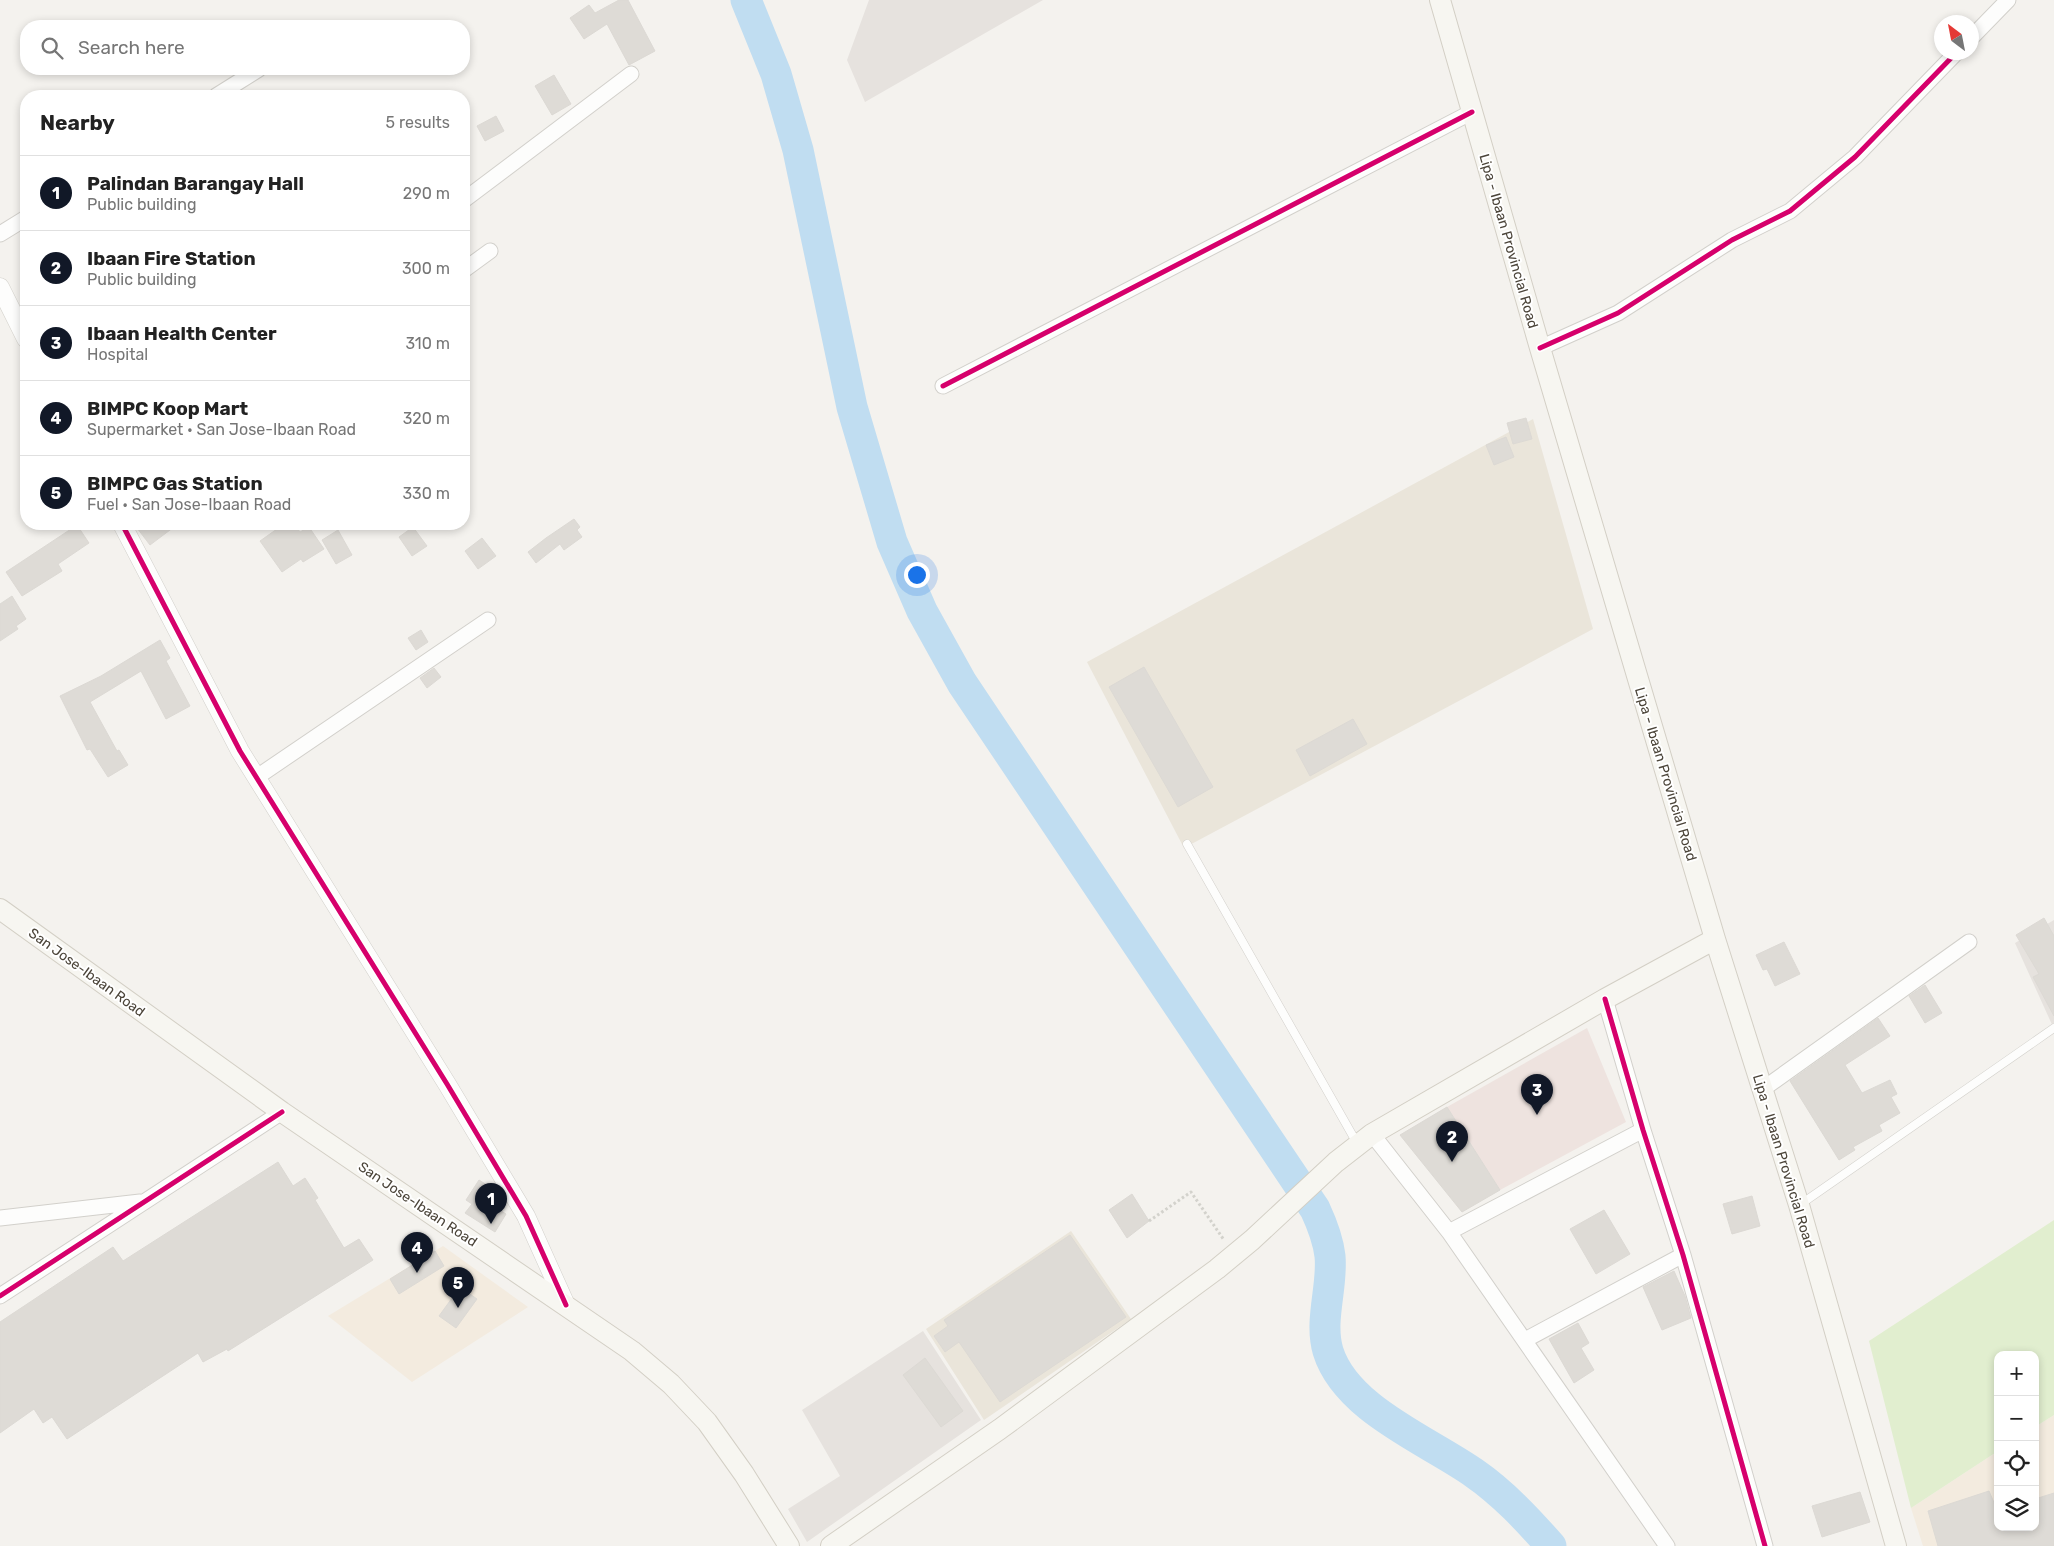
<!DOCTYPE html>
<meta charset="utf-8">
<style>
:root{--surface:#fff;--page:#f6f6f6;--text:#222;--muted:#767676;--line:#e0e0e0;--accent:#111827}
body{margin:0;font-family:Rubik,sans-serif;background:var(--page);color:var(--text)}
.controls{position:absolute;right:15px;bottom:15px;display:grid;overflow:hidden;border-radius:10px;box-shadow:0 2px 8px #0003}
.controls button{width:45px;height:45px;display:grid;place-items:center;padding:0;border:0;border-bottom:1px solid var(--line);background:var(--surface);color:var(--text);font:25px sans-serif}
.compass{position:absolute;left:1934px;top:15px;width:45px;height:45px;border-radius:50%;background:var(--surface);box-shadow:0 2px 8px #0003;rotate:328deg}
.you{position:absolute;left:916px;top:574px;width:18px;height:18px;margin:-12px;border:4px solid #fff;border-radius:50%;background:#1a73e8;box-shadow:0 0 0 8px #1a73e833}
.badge{display:grid;place-items:center;width:32px;height:32px;border-radius:50%;background:var(--accent);color:#fff;font-size:16px;font-weight:700}
.pin{position:absolute;translate:-50% -41px;filter:drop-shadow(0 1px 2px #0008)}
.pin::after{content:'';position:absolute;top:26px;width:18px;height:15px;background:inherit;clip-path:polygon(0 0,100% 0,50% 100%)}
.list{margin:0;padding:0;list-style:none}
h2{display:flex;justify-content:space-between;align-items:center;height:65px;margin:0;padding:0 20px;font-size:21px}
h2 small{font-size:16px;font-weight:400;color:var(--muted)}
.list li{display:grid;grid-template-columns:32px 1fr auto;gap:15px;align-items:center;box-sizing:border-box;height:75px;padding:0 20px;border-top:1px solid var(--line)}
.list b{display:block;font-size:19px;white-space:nowrap}
.list p{margin:0;font-size:16px;white-space:nowrap;color:var(--muted)}
.list em{font-size:16px;font-style:normal;color:var(--muted)}
.icon{flex:none;width:28px;height:28px;fill:none;stroke:currentColor;stroke-width:2;stroke-linecap:round;stroke-linejoin:round}
.map{position:relative;flex:none;width:2054px;height:1546px;overflow:hidden}
.search{position:absolute;background:var(--surface);box-shadow:0 2px 8px #0003;left:20px;top:20px;width:450px;height:55px;display:flex;align-items:center;gap:12px;box-sizing:border-box;padding:0 18px;border-radius:20px;color:var(--muted);font-size:19px}
.panel{position:absolute;background:var(--surface);box-shadow:0 2px 8px #0003;left:20px;top:90px;width:450px;height:440px;border-radius:20px}
.map>svg:first-child{display:block}
.commercial{fill:#f3ebdf}
.industrial{fill:#e6e2de}
.education{fill:#eae5da}
.medical{fill:#eee3df}
.green{fill:#e1eecf}
.lines{fill:none;stroke-linecap:round;stroke-linejoin:round}
.river{stroke:#c0ddf1;stroke-width:31}
.building{fill:#dedbd6;stroke:#dcd9d4}
.service-casing{stroke:#d2d0cb;stroke-width:9}
.minor-casing{stroke:#d2d0cb;stroke-width:17}
.tertiary-casing{stroke:#d2d0cb;stroke-width:19}
.secondary-casing{stroke:#d3cfc5;stroke-width:22}
.path{stroke:#d3d2cc;stroke-width:3;stroke-dasharray:2.5 2.5;stroke-linecap:butt}
.service{stroke:#fdfdfc;stroke-width:8}
.minor{stroke:#fdfdfc;stroke-width:15}
.tertiary{stroke:#fdfdfc;stroke-width:18}
.secondary{stroke:#f7f6f1;stroke-width:20}
.cycleway-casing{stroke:#fff;stroke-width:8}
.cycleway{stroke:#d6006c;stroke-width:5}
.labels{text-anchor:middle;stroke-width:4;stroke-linejoin:round;paint-order:stroke}
.street-label{font-size:14px;fill:#4b4439;stroke:#fff}
</style>
<div class="map">
<svg width="2054" height="1546" viewBox="0 0 2054 1546">
<rect width="100%" height="100%" fill="#f4f2ee"/>
<path class="commercial" d="M443,1246L528,1307L412,1382L328,1316Z
M2054,1415V1546H1923L1911,1508L1998,1451V1527H2035V1427Z"/>
<path class="industrial" d="M869,0H1043L865,102L847,60Z
M2054,920V1029L2015,943Z
M923,1331L981,1420L807,1542L788,1509L840,1476L802,1410Z"/>
<path class="education" d="M1533,419L1593,629L1184,848L1087,662Z
M1071,1231L1131,1319L984,1420L926,1329Z"/>
<path class="medical" d="M1587,1028L1626,1122L1500,1190L1447,1107Z"/>
<path class="green" d="M2054,1220V1415L2035,1427V1355H1998V1451L1911,1508L1869,1341Z"/>
<g class="lines">
<path class="river" d="M746,0L776,74L798,150L852,407L892,542L922,611L962,683L1315,1209C1322,1224 1328,1239 1330,1256C1333,1287 1319,1320 1328,1351C1346,1409 1427,1440 1474,1473C1503,1493 1528,1520 1551,1546"/>
</g>
<path class="building" d="M619,0H628L655,51L629,65L607,24L584,39L570,18L589,5L595,13Z
M554,75L571,104L552,115L535,86Z
M496,116L504,131L485,141L477,126Z
M1526,418L1532,439L1513,444L1507,423Z
M1506,437L1514,457L1494,465L1486,445Z
M574,519L580,527L577,530L582,537L564,550L560,544L536,563L528,552L546,538Z
M134,524H178L150,545Z
M284,524H294L300,532L309,527L324,549L303,562L301,559L282,572L260,541Z
M77,525L89,543L58,564L62,571L22,596L6,572Z
M413,527L427,546L412,556L399,537Z
M338,530L352,555L336,564L322,540Z
M482,538L496,556L478,569L465,551Z
M12,596L26,619L16,626L18,629L0,641V604Z
M421,630L428,642L416,650L408,638Z
M160,640L170,658L166,661L190,706L166,719L141,671L90,702L117,751L119,750L128,765L108,777L90,749L87,750L60,696L101,676Z
M1144,667L1213,787L1178,807L1109,687Z
M434,668L441,677L427,688L420,678Z
M1353,719L1367,744L1310,776L1296,750Z
M2044,918L2054,936V1016L2033,977L2039,974L2016,935Z
M1784,942L1800,974L1775,986L1767,969L1763,970L1756,955Z
M1925,985L1942,1013L1925,1023L1909,996Z
M1878,1018L1890,1036L1845,1065L1862,1093L1890,1080L1897,1094L1891,1097L1900,1113L1879,1125L1882,1131L1853,1147L1855,1150L1839,1160L1790,1081Z
M1447,1107L1500,1190L1462,1212L1400,1135Z
M278,1162L293,1186L305,1178L318,1198L315,1200L344,1248L359,1239L373,1260L228,1351L227,1349L203,1362L198,1353L67,1439L52,1417L43,1423L34,1409L0,1433V1322L113,1247L123,1261Z
M479,1180L501,1194L493,1206L506,1214L495,1232L465,1213L472,1204L466,1200Z
M1132,1194L1149,1221L1127,1238L1109,1210Z
M1752,1196L1760,1226L1732,1234L1723,1204Z
M1604,1210L1630,1254L1596,1274L1570,1229Z
M1070,1235L1126,1317L1000,1402L959,1342L945,1352L934,1336L948,1326L944,1320Z
M435,1251L444,1266L399,1294L390,1279Z
M1674,1271L1685,1296L1691,1318L1662,1330L1643,1287Z
M460,1287L477,1299L456,1328L439,1316Z
M1578,1323L1589,1343L1581,1348L1594,1370L1574,1383L1549,1339Z
M925,1358L963,1411L941,1427L903,1375Z
M1989,1491L1998,1512V1527H2035V1499L2054,1493V1546H1938L1928,1511Z
M1860,1492L1870,1522L1822,1537L1812,1506Z"/>
<g class="lines">
<defs>
<path id="service" d="M1187,844L1358,1145
M1801,1204L2054,1028"/>
<path id="minor" d="M1972,37L2008,0
M216,96L259,69
M464,200L631,74
M0,234L26,218
M464,270L490,251
M1540,348L1618,313L1732,240L1790,211L1855,157L1957,52
M943,386L1472,112
M257,777L488,620
M1605,999L1643,1130L1683,1255L1765,1546
M1763,1089L1969,942
M1372,1134L1449,1232L1667,1546
M0,1218L140,1202
M1449,1232L1643,1130
M0,1296L282,1112
M1525,1340L1683,1255"/>
<path id="tertiary" d="M0,287L26,339
M122,524L240,751L447,1084L526,1216L566,1305"/>
<path id="secondary" d="M1440,0L1540,348L1715,939L1799,1205L1896,1546
M0,909L282,1112L632,1351L671,1384L707,1422L744,1474L789,1546
M831,1546L1000,1429L1217,1269L1252,1240L1336,1162L1372,1134L1605,999L1715,939"/>
</defs>
<use href="#service" class="service-casing"/>
<use href="#minor" class="minor-casing"/>
<use href="#tertiary" class="tertiary-casing"/>
<use href="#secondary" class="secondary-casing"/>
<path class="path" d="M1149,1221L1191,1192L1224,1240"/>
<use href="#service" class="service"/>
<use href="#minor" class="minor"/>
<use href="#tertiary" class="tertiary"/>
<use href="#secondary" class="secondary"/>
<defs>
<path id="cycleway" d="M1540,348L1618,313L1732,240L1790,211L1855,157L1957,52
M943,386L1472,112
M122,524L240,751L447,1084L526,1216L566,1305
M1605,999L1643,1130L1683,1255L1765,1546
M0,1296L282,1112"/>
</defs>
<use href="#cycleway" class="cycleway-casing"/>
<use href="#cycleway" class="cycleway"/>
</g>
<g class="labels">
<g class="street-label">
<text transform="translate(1509 241) rotate(74)" y="5">Lipa - Ibaan Provincial Road</text>
<text transform="translate(1666 774) rotate(73)" y="5">Lipa - Ibaan Provincial Road</text>
<text transform="translate(87 972) rotate(36)" y="5">San Jose-Ibaan Road</text>
<text transform="translate(1784 1161) rotate(73)" y="5">Lipa - Ibaan Provincial Road</text>
<text transform="translate(418 1204) rotate(34)" y="5">San Jose-Ibaan Road</text>
</g>
</g>
</svg>
<div class="controls">
<button>+</button>
<button>−</button>
<button><svg class="icon" aria-label="locate" viewBox="0 0 24 24"><circle cx="12" cy="12" r="6"/><path d="M12 2v4M12 18v4M2 12h4M18 12h4"/></svg></button>
<button><svg class="icon" aria-label="layers" viewBox="0 0 24 24"><path d="M12 4l9 5-9 5-9-5zM3 14l9 5 9-5"/></svg></button>
</div>
<svg class="compass" viewBox="-18 -18 36 36"><path d="M0-13l5 13h-10z" fill="#e53935"/><path d="M0 13l5-13h-10z" fill="#767676"/></svg>
<div class="you"></div>
<div class="pin badge" style="left:491px;top:1224px">1</div>
<div class="pin badge" style="left:1452px;top:1162px">2</div>
<div class="pin badge" style="left:1537px;top:1115px">3</div>
<div class="pin badge" style="left:417px;top:1273px">4</div>
<div class="pin badge" style="left:458px;top:1308px">5</div>
<div class="search"><svg class="icon" aria-label="search" viewBox="0 0 24 24"><circle cx="10" cy="10" r="6"/><path d="M15 15l6 6"/></svg>Search here</div>
<section class="panel">
<h2>Nearby<small>5 results</small></h2>
<ul class="list">
<li><span class="badge">1</span><div><b>Palindan Barangay Hall</b><p>Public building</p></div><em>290 m</em></li>
<li><span class="badge">2</span><div><b>Ibaan Fire Station</b><p>Public building</p></div><em>300 m</em></li>
<li><span class="badge">3</span><div><b>Ibaan Health Center</b><p>Hospital</p></div><em>310 m</em></li>
<li><span class="badge">4</span><div><b>BIMPC Koop Mart</b><p>Supermarket · San Jose-Ibaan Road</p></div><em>320 m</em></li>
<li><span class="badge">5</span><div><b>BIMPC Gas Station</b><p>Fuel · San Jose-Ibaan Road</p></div><em>330 m</em></li>
</ul>
</section>
</div>
